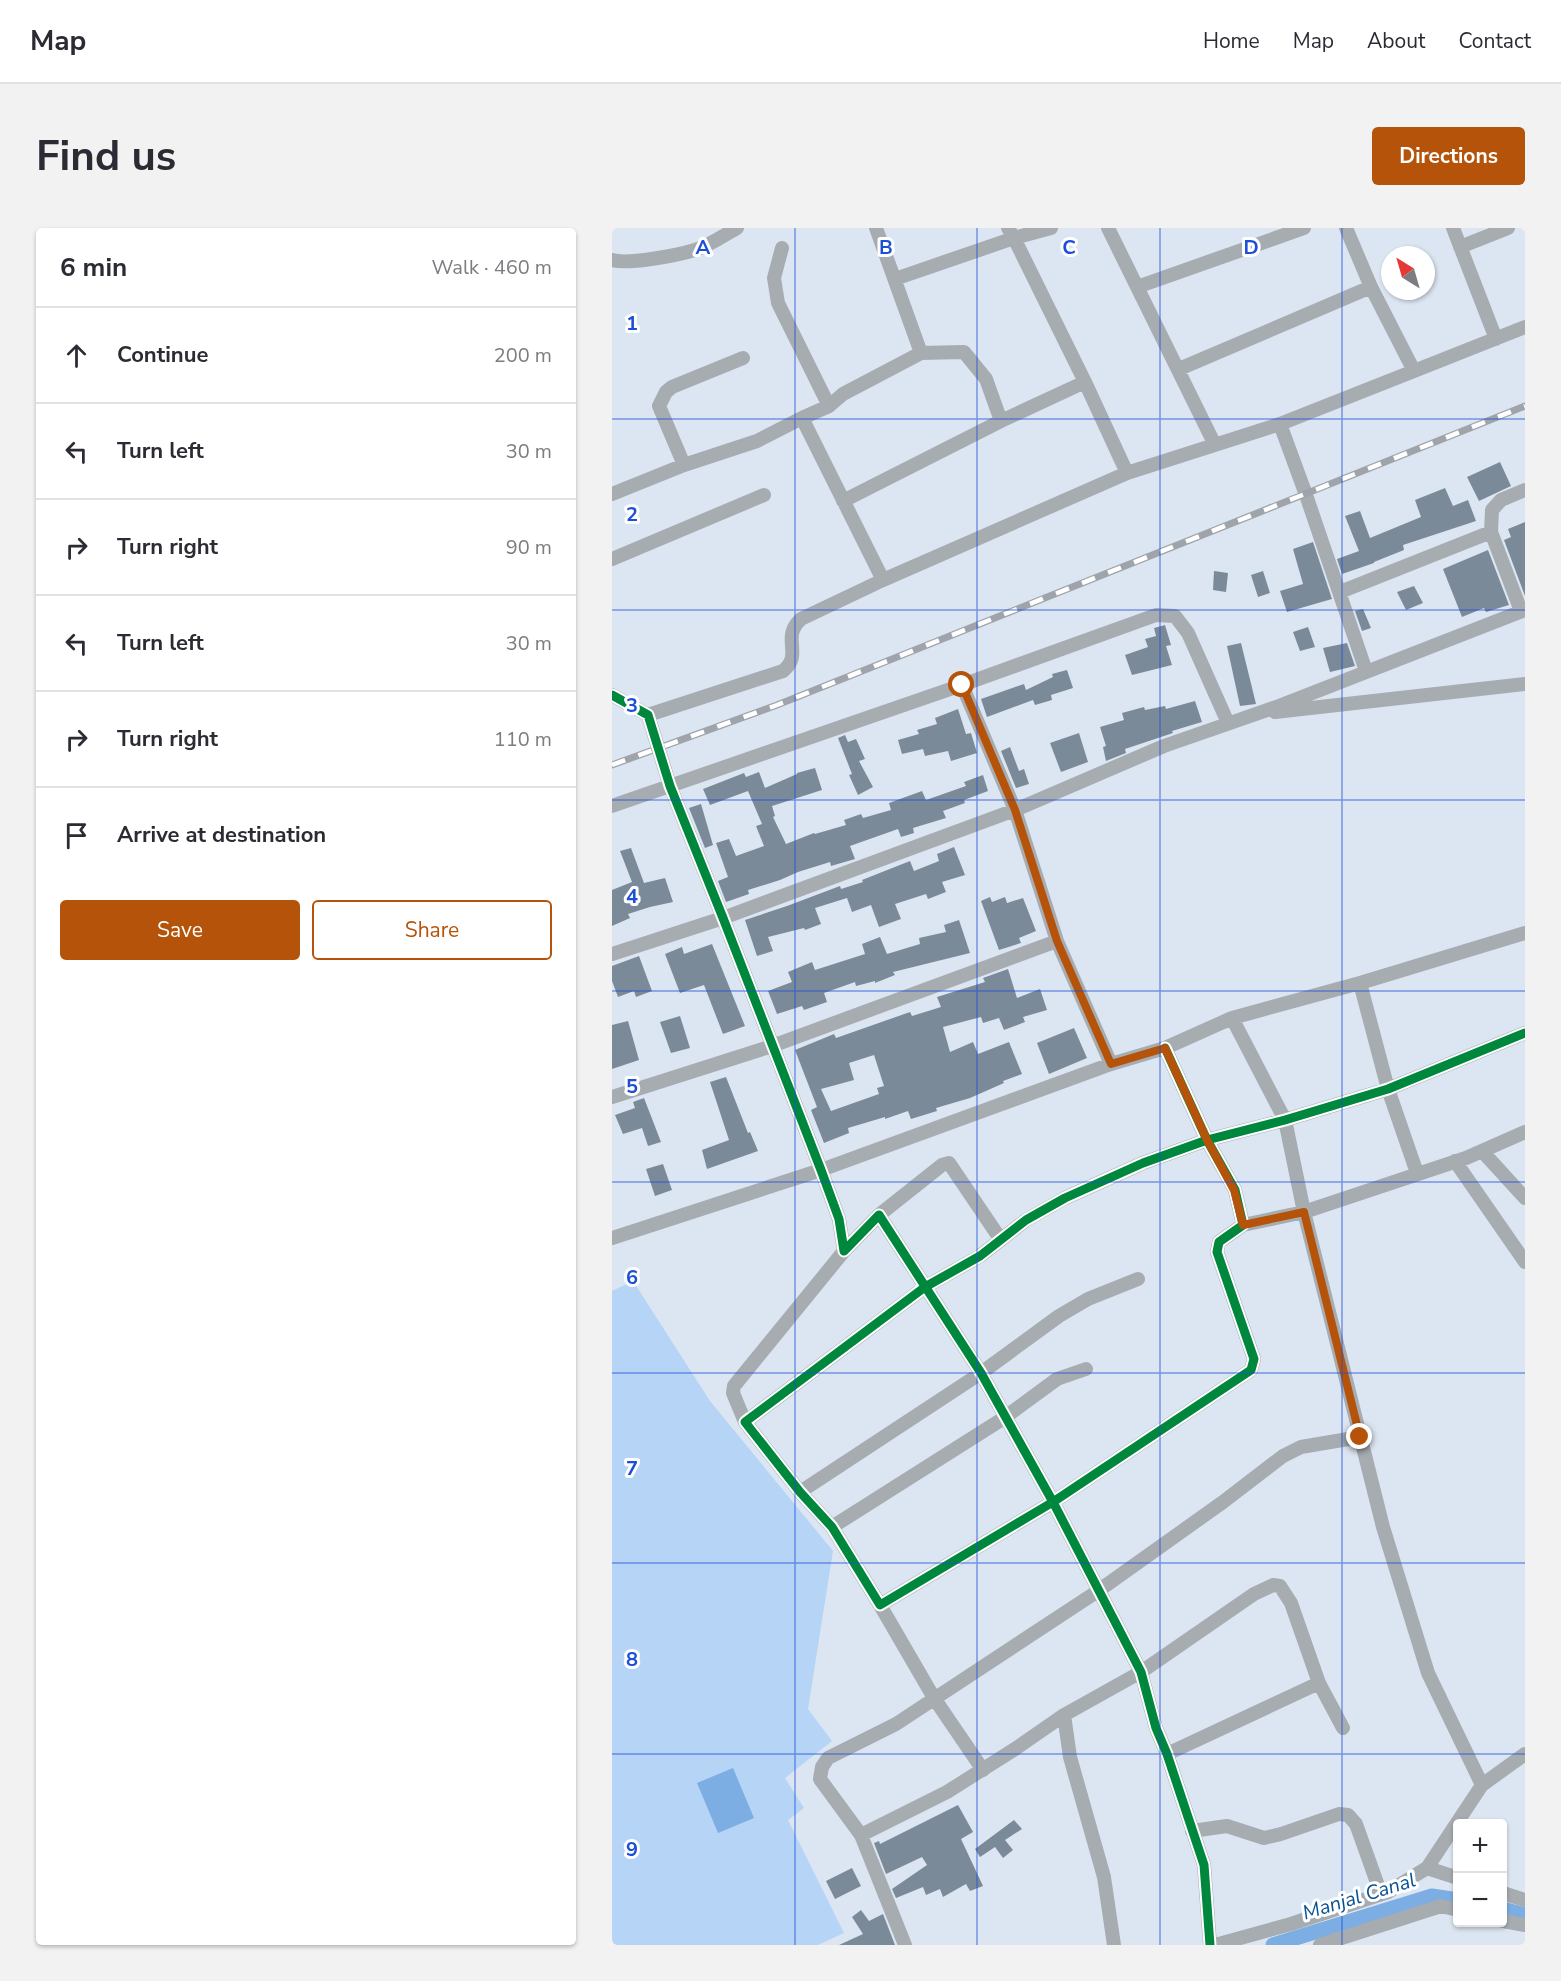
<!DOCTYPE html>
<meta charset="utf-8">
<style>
:root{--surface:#fff;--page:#f2f2f3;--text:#2b2b33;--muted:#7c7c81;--line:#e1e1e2;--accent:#b45309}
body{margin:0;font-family:"Nunito Sans",sans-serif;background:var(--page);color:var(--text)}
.controls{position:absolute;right:18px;bottom:18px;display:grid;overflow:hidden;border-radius:6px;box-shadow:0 2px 4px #0004}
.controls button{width:54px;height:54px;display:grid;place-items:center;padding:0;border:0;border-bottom:2px solid var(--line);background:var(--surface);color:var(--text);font:30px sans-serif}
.compass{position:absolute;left:769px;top:18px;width:54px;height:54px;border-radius:50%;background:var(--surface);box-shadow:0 2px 4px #0004;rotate:323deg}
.stop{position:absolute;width:18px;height:18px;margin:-14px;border:4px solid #b45309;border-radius:50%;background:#fff}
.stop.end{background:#b45309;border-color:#fff;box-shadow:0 2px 6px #0008}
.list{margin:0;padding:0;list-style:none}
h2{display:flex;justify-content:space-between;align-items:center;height:78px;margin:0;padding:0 24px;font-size:26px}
h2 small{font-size:20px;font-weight:400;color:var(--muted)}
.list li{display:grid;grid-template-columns:39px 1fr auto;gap:18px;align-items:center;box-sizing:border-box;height:96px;padding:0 24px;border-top:2px solid var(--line)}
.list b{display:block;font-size:22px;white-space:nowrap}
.list em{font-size:20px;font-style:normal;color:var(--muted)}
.actions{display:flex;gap:12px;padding:18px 24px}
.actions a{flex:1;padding:14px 0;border:2px solid var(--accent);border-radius:6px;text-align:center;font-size:21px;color:var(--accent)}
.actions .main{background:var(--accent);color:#fff}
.icon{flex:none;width:33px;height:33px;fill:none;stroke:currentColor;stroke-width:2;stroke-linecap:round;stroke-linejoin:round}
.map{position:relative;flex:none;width:913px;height:1717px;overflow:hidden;border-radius:6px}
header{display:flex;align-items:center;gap:36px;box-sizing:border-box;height:84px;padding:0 30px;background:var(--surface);border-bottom:2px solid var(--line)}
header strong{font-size:28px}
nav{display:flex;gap:33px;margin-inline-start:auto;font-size:21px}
.intro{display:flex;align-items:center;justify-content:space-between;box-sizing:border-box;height:144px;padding:0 36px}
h1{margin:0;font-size:42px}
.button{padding:15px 27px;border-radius:6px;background:var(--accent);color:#fff;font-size:21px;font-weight:700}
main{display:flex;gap:36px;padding:0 36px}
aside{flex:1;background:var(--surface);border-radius:6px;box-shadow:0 2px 4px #0004}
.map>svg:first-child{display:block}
.green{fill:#b6d4f6}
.water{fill:#7cade3}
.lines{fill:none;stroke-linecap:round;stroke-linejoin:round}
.canal{stroke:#7cade3;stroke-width:15}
.building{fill:#7b8a99;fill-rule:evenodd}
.minor{stroke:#a7acb1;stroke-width:14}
.rail-casing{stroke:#9ea4aa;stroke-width:7}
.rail{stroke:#fff;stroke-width:4.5;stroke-dasharray:14;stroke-linecap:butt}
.cycleway-casing{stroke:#fff;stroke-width:13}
.cycleway{stroke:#00873e;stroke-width:9}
.route{stroke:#b45309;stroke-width:8}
.grid{fill:none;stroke:#1d4ed8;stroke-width:1.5;stroke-opacity:0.55}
.labels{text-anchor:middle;stroke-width:6;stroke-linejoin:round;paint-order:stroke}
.water-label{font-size:20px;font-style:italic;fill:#085193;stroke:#fff}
.grid-label{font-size:20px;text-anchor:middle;font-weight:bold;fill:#1d4ed8;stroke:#fff;stroke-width:6;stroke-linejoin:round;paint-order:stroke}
</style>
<header>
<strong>Map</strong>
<nav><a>Home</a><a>Map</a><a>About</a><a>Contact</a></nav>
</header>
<div class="intro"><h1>Find us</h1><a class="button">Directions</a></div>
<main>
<aside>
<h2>6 min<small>Walk · 460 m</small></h2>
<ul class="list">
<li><svg class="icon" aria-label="ahead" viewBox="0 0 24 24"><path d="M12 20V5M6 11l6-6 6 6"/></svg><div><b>Continue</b></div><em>200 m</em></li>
<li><svg class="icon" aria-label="left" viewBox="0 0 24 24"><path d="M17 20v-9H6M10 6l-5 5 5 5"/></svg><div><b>Turn left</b></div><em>30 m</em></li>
<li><svg class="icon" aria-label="right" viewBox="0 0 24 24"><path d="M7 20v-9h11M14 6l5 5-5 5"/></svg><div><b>Turn right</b></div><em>90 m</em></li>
<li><svg class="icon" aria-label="left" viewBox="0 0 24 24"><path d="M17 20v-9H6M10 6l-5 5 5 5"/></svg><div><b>Turn left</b></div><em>30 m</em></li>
<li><svg class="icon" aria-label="right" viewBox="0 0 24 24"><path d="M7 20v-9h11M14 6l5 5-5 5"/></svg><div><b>Turn right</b></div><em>110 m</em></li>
<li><svg class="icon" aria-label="arrive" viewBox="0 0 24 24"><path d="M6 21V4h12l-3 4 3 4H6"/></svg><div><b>Arrive at destination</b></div></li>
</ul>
<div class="actions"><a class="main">Save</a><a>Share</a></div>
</aside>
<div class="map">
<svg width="913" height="1717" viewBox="0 0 913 1717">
<rect width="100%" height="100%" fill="#dce6f2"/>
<path class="green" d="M21,1053L98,1173L221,1323L196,1481L220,1513L173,1550L192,1580L176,1592L232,1705L206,1717H0V1063Z"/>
<path class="water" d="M121,1540L142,1590L106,1605L85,1555Z"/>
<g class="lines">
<path class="canal" d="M891,1681L913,1687
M661,1717L820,1668L846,1672"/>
</g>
<path class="building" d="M888,234L899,258L867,273L855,249Z
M833,260L841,278L856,272L864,293L791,317L792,322L762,334V335L730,346L725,331L747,323L733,288L748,283L758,310L809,289L803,272Z
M913,294V368L892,312L899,309L896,301Z
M701,314L720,371L675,384L668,363L691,356L681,321Z
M876,322L897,377L874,384L872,380L850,389L831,341Z
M602,343L616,345L614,364L601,362Z
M651,343L658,365L646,369L639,347Z
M802,358L811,375L794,382L785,364Z
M751,381L759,400L750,403L743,383Z
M553,397L559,417L554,418L560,437L520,447L513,427L536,419L533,411L544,408L542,400Z
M696,399L703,419L688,423L681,404Z
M629,415L644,476L628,478L615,418Z
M735,415L743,438L718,444L711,420Z
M455,442L461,460L439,467L440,472L423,477L421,472L375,489L369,471L412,456L414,462L441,449L440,446Z
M583,473L590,494L560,503L561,505L513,521L514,525L494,533L491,519L494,518L488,499L512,492L510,485L532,479L533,482L553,478L554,481Z
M346,481L354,506L359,505L365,525L339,533L336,523L313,528L311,521L290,526L286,512L307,506L305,502L325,496L323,490Z
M467,505L476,534L449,544L438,515Z
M233,507L236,514L244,511L253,531L247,533L261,559L246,567L237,547L240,546L226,510Z
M398,519L407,543L412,541L417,556L404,560L389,523Z
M203,540L210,562L160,578L163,588L161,589L174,616L202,605L203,606L234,597L232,592L249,586L251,590L279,582L277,575L310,563L314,572L354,558L352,554L371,547L376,563L352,572L353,575L331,583L334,590L301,600L302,605L289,609L286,601L238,618L243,631L219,638L218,634L186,644L168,652L136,662L137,666L114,674L106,653L116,649L104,615L117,611L124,628L152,618L144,598L150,596L136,563L98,577L91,561L132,545L134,549L147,544L153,560L185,546V545Z
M89,576L101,617L93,620L77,580Z
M342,619L353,647L330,654L334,664L316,671L314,666L283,676L289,691L267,699L259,677L240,684L235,670L203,680L209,696L193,702L192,700L156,709L161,723L145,728L133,692L175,678L228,658L229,661L251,654L250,652L298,633L302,643L327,633L325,626Z
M19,620L32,655L53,650L61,674L38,679L16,686L18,690L0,698V662L20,654L8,623Z
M378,669L380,674L393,669L395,675L411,670L424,703L407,710L409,715L387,722L369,673Z
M347,692L358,725L281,744L283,747L263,755V753L244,758L243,754L212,765L215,774L192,782L190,778L165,786L156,763L180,754L176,744L200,734L203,742L253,726L250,716L268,709L275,726L308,716L307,710L334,704L332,697Z
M100,716L133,798L111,806L92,757L68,765L53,726L70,719L72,726Z
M27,728L40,763L24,769L22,763L6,769L0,753V738Z
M396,741L405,770L428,761L435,782L411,789L413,794L392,802L387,790L371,795L369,789L331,799L338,824L361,814L366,826L397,814L410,846L391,853L392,855L358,870L324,880L325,883L299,891L296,883L273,891V889L236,900L237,905L212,915L199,882L205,879L183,822L222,806L224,810L298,784L300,788L329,779L325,769L373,754L371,750ZM262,827L272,858L265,860L267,866L219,883L209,861L242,852L237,835Z
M68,788L78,820L59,825L48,794Z
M16,793L27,832L0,841V797Z
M462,800L475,830L437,846L425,815Z
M114,849L136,905L138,904L146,923L95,941L90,922L117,912L98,854Z
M32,870L49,914L36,918L30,900L11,906L3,887L23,880L21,874Z
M51,936L60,962L43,968L34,941Z
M346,1577L361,1604L349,1611L371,1658L358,1663L354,1656L331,1669L328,1661L314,1667L311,1659L284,1670L280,1661L315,1637L310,1629L274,1646L262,1615L267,1613L268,1616Z
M402,1592L410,1601L393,1612L401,1622L391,1630L383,1619L368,1629L363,1621Z
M240,1640L249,1658L223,1671L214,1653Z
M249,1682L257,1693L271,1686L283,1717H227L251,1706L240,1689Z"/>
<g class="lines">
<path class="minor" d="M264,0L309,125
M439,0L402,10L473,154
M496,0L603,217
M841,0L884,111
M848,19L896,0
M170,20L162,50L166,75L217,178
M0,32C16,37 66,27 83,22C98,17 112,7 125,0
M283,51L402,10L396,0
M525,59L692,0
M567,141L759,59
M802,143L913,99
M668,196L693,264L754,443
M72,237L47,178L54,164L60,159L131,130
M0,266L72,237L145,213L190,190L217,178L231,166L309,125L352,124L374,151L389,193
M231,273L389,193L473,154L515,245
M0,331L152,267
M271,352L515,245L668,196L802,143L759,59L734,0
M728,364L879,304
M909,383L879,304L880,282L889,272L913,262
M350,457L403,582L445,713L499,836
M0,467L36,487L58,558L111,690L209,942L227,991L232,1023L267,987L369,1145L441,1274L529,1444L544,1500L555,1526L592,1637L598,1717
M663,484L913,456
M36,487L171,443C192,426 168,410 189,391L271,352L190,190
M0,578L350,457L544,387L563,388L576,405L616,495
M0,726L111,690L403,582L552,518L667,478L913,382
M748,755L776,861L805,945
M620,790L673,892L692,984L771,1299L816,1445L870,1557
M553,820L595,912L623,962L631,997L607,1014L605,1024L642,1131L639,1142L441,1274L268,1377L220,1299L188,1264L133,1194L313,1059L368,1028L414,992L453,970L531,935L595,912L673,892L776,861L913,805
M0,869L160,818L445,713
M870,923L913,970
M843,933L913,1034
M267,987L330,937L337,935L389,1012
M631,997L692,984L854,930L913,904
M0,1010L209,942L499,836L553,820L620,790L748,755L913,705
M133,1194L121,1165L122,1158L232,1023
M188,1264L369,1145L447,1088L476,1071L526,1051
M220,1299L392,1190L445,1151L474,1141
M268,1377L322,1470L371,1542
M452,1487L458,1529L492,1649L502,1717
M731,1500L707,1455L679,1375L668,1358L661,1357L642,1366L529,1444L452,1487L403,1521L335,1564L249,1607L208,1551L210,1539L216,1530L284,1496L486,1363L611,1274L671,1228L689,1219L748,1209
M555,1526L707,1455
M580,1603L615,1598L652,1610L669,1606L727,1586L736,1587L744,1596L769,1666
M249,1607L293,1717
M815,1640L846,1650
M891,1665L913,1672
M891,1693L913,1697
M603,1717L679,1696L776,1664L815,1640L870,1557L913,1526
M708,1717L829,1678L846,1682"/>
<defs>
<path id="rail" d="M0,537L165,477L913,178"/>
</defs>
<use href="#rail" class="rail-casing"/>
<use href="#rail" class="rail"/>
<defs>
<path id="cycleway" d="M0,467L36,487L58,558L111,690L209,942L227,991L232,1023L267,987L369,1145L441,1274L529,1444L544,1500L555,1526L592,1637L598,1717
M553,820L595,912L623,962L631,997L607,1014L605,1024L642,1131L639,1142L441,1274L268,1377L220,1299L188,1264L133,1194L313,1059L368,1028L414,992L453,970L531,935L595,912L673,892L776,861L913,805"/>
</defs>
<use href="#cycleway" class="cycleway-casing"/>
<use href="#cycleway" class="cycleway"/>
</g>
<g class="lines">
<path class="route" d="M350,457L403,582L445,713L499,836L553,820L595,912L622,962L631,997L692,984L748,1209"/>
</g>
<path class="grid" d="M183,0V1717M365,0V1717M548,0V1717M730,0V1717M0,191H913M0,382H913M0,572H913M0,763H913M0,954H913M0,1145H913M0,1335H913M0,1526H913"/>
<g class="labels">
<g class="water-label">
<text transform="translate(747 1668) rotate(-17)" y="7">Manjal Canal</text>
</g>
</g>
<g class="grid-label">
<text x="91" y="26">A</text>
<text x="274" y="26">B</text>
<text x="457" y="26">C</text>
<text x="639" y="26">D</text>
<text x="20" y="102">1</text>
<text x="20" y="293">2</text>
<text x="20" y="484">3</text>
<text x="20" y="675">4</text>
<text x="20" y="865">5</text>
<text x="20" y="1056">6</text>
<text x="20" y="1247">7</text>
<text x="20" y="1438">8</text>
<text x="20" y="1628">9</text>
</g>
</svg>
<div class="controls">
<button>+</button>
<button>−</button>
</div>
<svg class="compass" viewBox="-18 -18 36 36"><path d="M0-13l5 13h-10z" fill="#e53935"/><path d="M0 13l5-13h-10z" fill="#7c7c81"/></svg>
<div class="stop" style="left:350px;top:457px"></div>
<div class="stop end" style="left:748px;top:1209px"></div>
</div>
</main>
